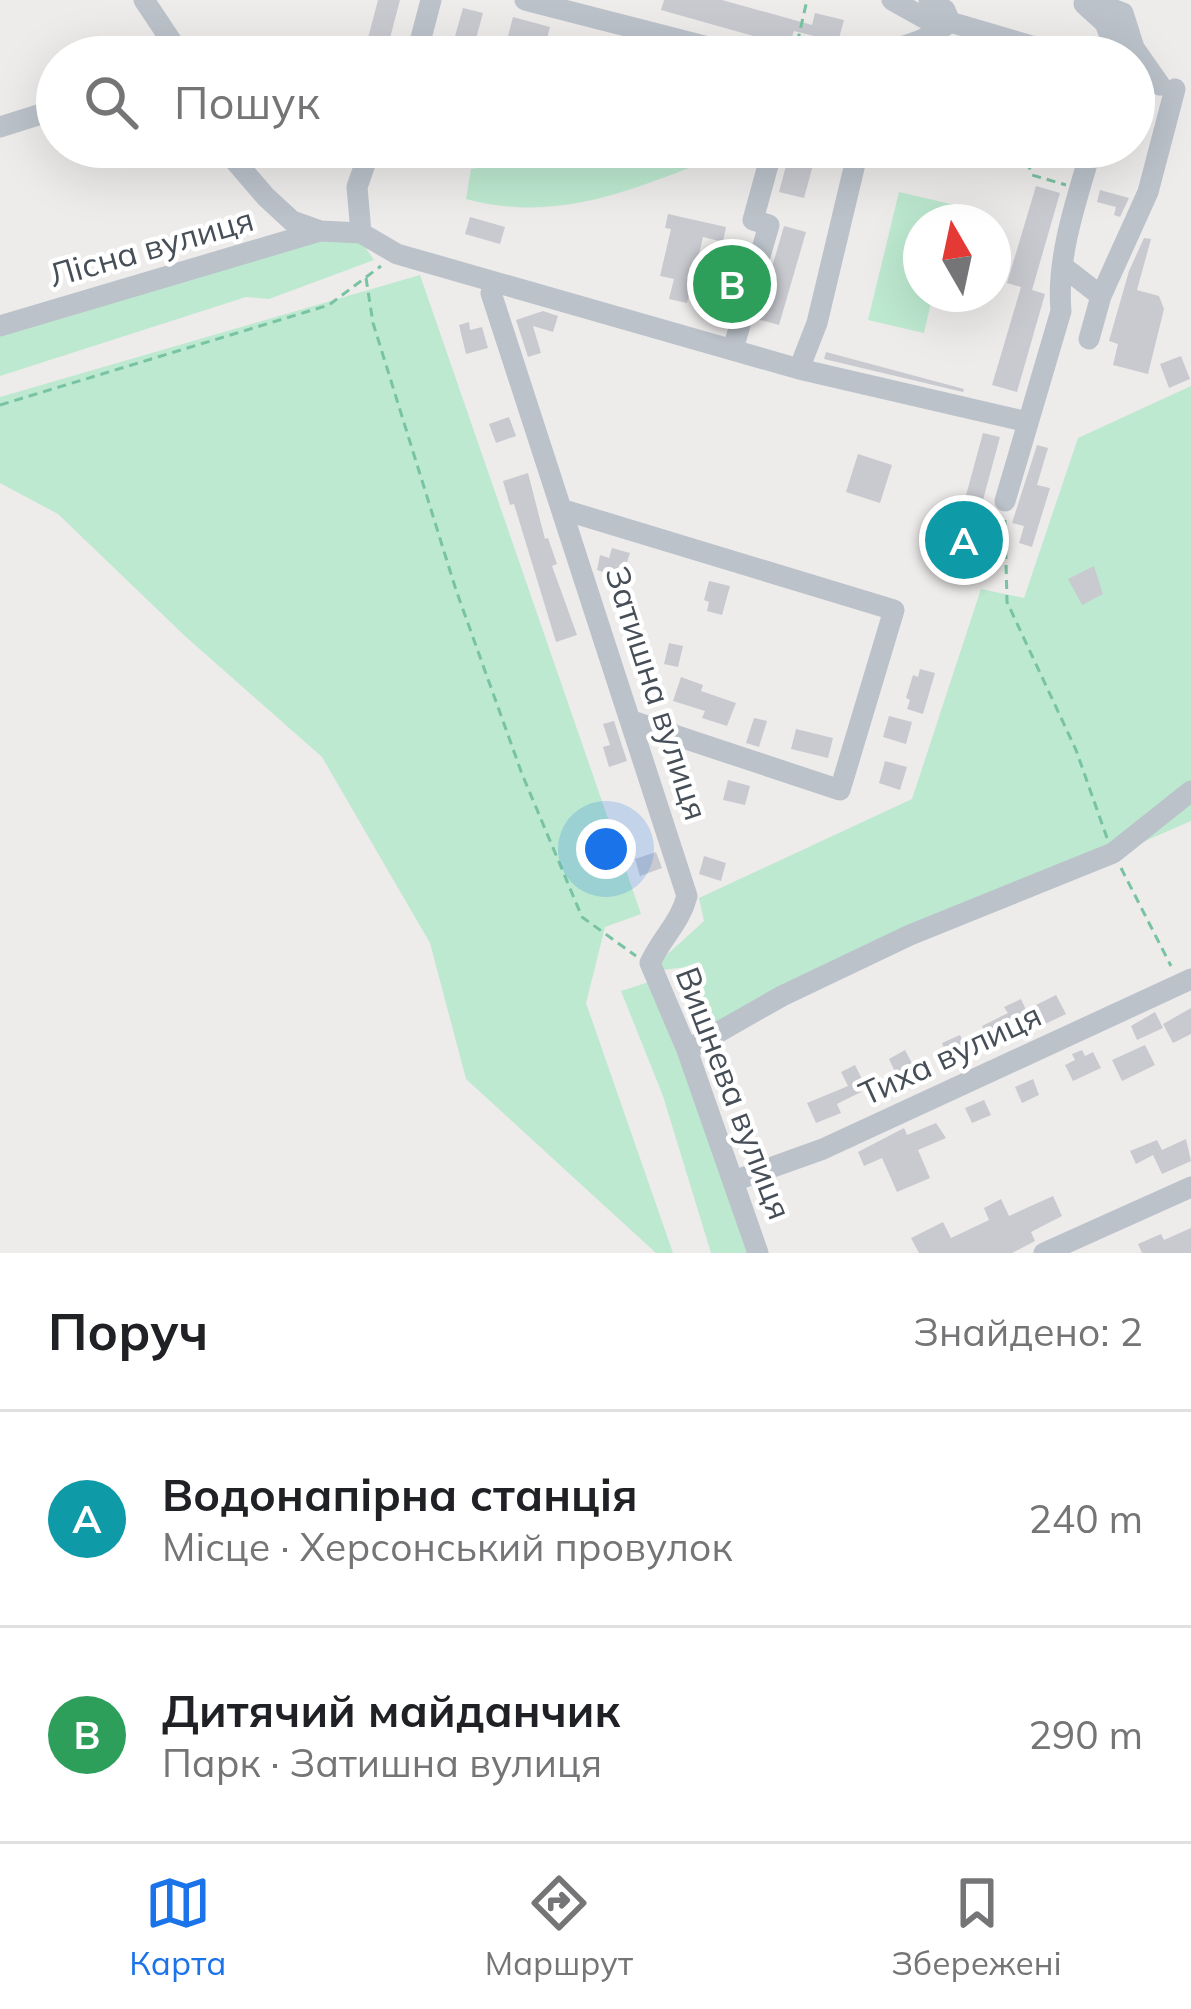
<!DOCTYPE html>
<html lang="uk">
<meta charset="utf-8">
<style>
:root{--surface:#fff;--page:#f6f6f6;--text:#202124;--muted:#757577;--line:#e0e0e0;--accent:#1a73e8}
body{margin:0;font-family:Mulish,sans-serif;background:var(--page);color:var(--text)}
.compass{position:absolute;left:903px;top:204px;width:108px;height:108px;border-radius:50%;background:var(--surface);box-shadow:0 12px 48px #0002;rotate:351deg}
.you{position:absolute;left:606px;top:849px;width:42px;height:42px;margin:-30px;border:9px solid #fff;border-radius:50%;background:#1a73e8;box-shadow:0 0 0 18px #1a73e833}
.badge{display:grid;place-items:center;width:78px;height:78px;border-radius:50%;background:var(--accent);color:#fff;font-size:39px;font-weight:700}
.pin{position:absolute;translate:-50% -50%;border:6px solid #fff;box-shadow:0 3px 12px #0006}
.list{margin:0;padding:0;list-style:none}
h2{display:flex;justify-content:space-between;align-items:center;height:156px;margin:0;padding:0 48px;font-size:51px}
h2 small{font-size:39px;font-weight:400;color:var(--muted)}
.list li{display:grid;grid-template-columns:78px 1fr auto;gap:36px;align-items:center;box-sizing:border-box;height:216px;padding:0 48px;border-top:3px solid var(--line)}
.list b{display:block;font-size:45px;white-space:nowrap}
.list p{margin:0;font-size:39px;white-space:nowrap;color:var(--muted)}
.list em{font-size:39px;font-style:normal;color:var(--muted)}
.icon{flex:none;width:66px;height:66px;fill:none;stroke:currentColor;stroke-width:2;stroke-linecap:round;stroke-linejoin:round}
.map{position:relative;flex:none;width:1191px;height:1253px;overflow:hidden}
.search{position:absolute;background:var(--surface);box-shadow:0 12px 48px #0002;left:36px;right:36px;top:36px;height:132px;display:flex;align-items:center;gap:30px;box-sizing:border-box;padding:0 42px;border-radius:66px;color:var(--muted);font-size:45px}
.sheet{height:588px;background:var(--surface)}
nav{display:flex;justify-content:space-around;align-items:center;box-sizing:border-box;height:168px;border-top:3px solid var(--line);background:var(--surface);font-size:33px;color:var(--muted)}
nav a{display:grid;justify-items:center;gap:6px}
nav .on{color:var(--accent)}
.map>svg:first-child{display:block}
.green{fill:#bde9d0}
.building{fill:#c9cad0}
.lines{fill:none;stroke-linecap:round;stroke-linejoin:round}
.path{stroke:#78c3a2;stroke-width:3;stroke-dasharray:9 6;stroke-linecap:butt}
.minor{stroke:#bbc2ca;stroke-width:21}
.labels{text-anchor:middle;stroke-width:9;stroke-linejoin:round;paint-order:stroke}
.street-label{font-size:33px;fill:#464e57;stroke:#fff}
</style>
<div class="map">
<svg width="1191" height="1253" viewBox="0 0 1191 1253">
<rect width="100%" height="100%" fill="#eeebeb"/>
<path class="green" d="M973,45L983,57H886L913,49Z
M613,147H747C650,179 572,227 466,199L471,169Z
M899,192L955,205L951,222H921V294H933L924,333L868,320Z
M320,236L363,244L374,260L269,299L246,297L0,376V331Z
M420,275L641,914L605,927L586,1003L673,1253H656L466,1079L430,943L322,757L186,637L58,514L0,483V397Z
M1191,386V821L712,1030L687,967L662,970L660,961L704,921L699,898L912,799L981,589L1024,598L1078,438Z
M649,982L720,1162L751,1253H711L663,1096L621,991Z"/>
<path class="building" d="M378,0H400L385,57H363Z
M664,0H722L812,25L815,13L844,20L838,42L794,31L789,46L661,10Z
M463,8L483,13L471,57H449Z
M513,17L550,27L544,50L507,40Z
M791,147H818L804,198L779,192Z
M1036,186L1060,193L1032,290L1045,294L1017,392L992,385L1021,287L1007,283Z
M1100,190L1129,198L1120,217L1114,215L1116,207L1097,202Z
M668,214L726,227L723,242L703,237L687,303L669,299L674,279L660,276L671,229L665,228Z
M470,217L505,227L500,244L465,234Z
M784,226L806,232L779,325L757,319Z
M1144,238L1151,239L1137,290L1159,296L1164,309L1148,374L1113,365L1118,344L1109,341L1129,271Z
M543,311L558,316L553,332L533,326L541,353L528,357L516,320Z
M469,322L470,330L482,327L488,348L466,354L459,325Z
M826,352L964,389L963,392L824,359Z
M1181,356L1190,379L1169,388L1160,364Z
M509,417L516,436L496,443L489,424Z
M983,433L1000,437L979,515L962,510Z
M1037,445L1048,448L1037,485L1050,488L1032,547L1019,543L1024,526L1012,523Z
M858,454L892,465L880,503L846,492Z
M528,473L545,539L548,538L557,564L552,566L577,635L556,642L514,504L510,505L503,481Z
M957,530L976,535L971,550L953,545Z
M612,548L630,553L622,578L597,570L600,555L609,558Z
M1094,566L1103,594L1082,605L1068,579Z
M709,581L730,586L722,615L707,611L709,602L704,600Z
M669,643L683,646L678,667L664,664Z
M920,669L935,673L923,714L907,709L910,700L906,698L913,675L918,677Z
M681,677L703,685L701,691L736,703L727,726L702,718L705,711L673,701Z
M889,716L912,722L906,744L883,737Z
M754,718L767,721L759,747L746,743Z
M614,721L627,761L609,767L603,747L610,745L603,724Z
M796,729L833,738L828,758L791,749Z
M885,761L907,767L900,790L879,783Z
M728,780L750,786L745,805L723,800Z
M656,852L662,868L640,876L635,859Z
M704,856L726,863L721,881L699,874Z
M1056,995L1066,1014L997,1047L991,1036L988,1037L982,1026L1008,1013L1004,1007L1021,999L1026,1010Z
M1191,1008V1034L1173,1043L1163,1024Z
M1155,1012L1163,1028L1137,1040L1131,1026Z
M960,1035L970,1056L951,1065L942,1043Z
M1145,1045L1155,1065L1122,1081L1112,1060Z
M905,1050L916,1071L899,1080L889,1059Z
M1082,1050L1085,1056L1093,1052L1101,1068L1073,1081L1065,1065L1075,1060L1072,1054Z
M855,1065L863,1081L857,1083L861,1092L837,1104L841,1113L816,1123L807,1103L848,1086L841,1072Z
M1033,1079L1039,1095L1022,1103L1015,1087Z
M984,1100L991,1115L972,1123L965,1108Z
M936,1123L946,1138L918,1150L930,1178L897,1192L882,1158L864,1166L858,1152L904,1128L907,1135Z
M1186,1139L1191,1161L1162,1174L1153,1155L1136,1164L1130,1151L1157,1140L1162,1150Z
M1053,1196L1062,1216L1031,1232L1035,1241L1012,1253H919L911,1238L943,1222L951,1238L989,1220L984,1208L1001,1199L1009,1216Z
M1191,1228V1253H1142L1138,1244L1161,1234L1164,1240Z"/>
<g class="lines">
<path class="path" d="M794,57L807,0
M1022,147L1032,175L1066,185
M366,278L373,323L456,590L522,774L582,917L636,956
M0,405L329,305L381,266
M1005,520L1007,602L1076,750L1107,838
M1121,868L1171,966"/>
<path class="minor" d="M144,0L182,57
M525,0L747,57
M892,0L935,24L950,22L1069,57
M929,0L945,10L950,22
M1088,0L1123,13L1134,48L1160,85L1134,69
M1084,4L1105,23L1118,57
M416,57L431,0
M851,57C885,51 923,46 950,22
M0,127L57,109
M223,147L266,197L292,221L320,231L361,233L397,254L799,369L1028,422
M361,233L357,187L371,147
M1065,268L1101,296
M495,282L491,293L687,896C680,923 662,937 650,963L687,1050L758,1253
M0,326L320,231
M1089,339L1101,296L1148,192L1175,89
M733,349L769,225L753,220L773,147
M799,369L817,323L859,147
M1005,501L1061,311C1056,258 1077,198 1092,147
M564,510L894,610L840,790L632,721
M687,1050L782,996L910,935L1113,853L1191,791
M734,1181L823,1149L1191,979
M1044,1253L1191,1187"/>
</g>
<g class="labels">
<g class="street-label">
<text transform="translate(151 247) rotate(-16)" y="12">Лісна вулиця</text>
<text transform="translate(657 693) rotate(72)" y="12">Затишна вулиця</text>
<text transform="translate(950 1054) rotate(-25)" y="12">Тиха вулиця</text>
<text transform="translate(734 1093) rotate(69)" y="12">Вишнева вулиця</text>
</g>
</g>
</svg>
<svg class="compass" viewBox="-18 -18 36 36"><path d="M0-13l5 13h-10z" fill="#e53935"/><path d="M0 13l5-13h-10z" fill="#757577"/></svg>
<div class="you"></div>
<div class="pin badge" style="left:964px;top:540px;background:#0f9aa8">A</div>
<div class="pin badge" style="left:732px;top:284px;background:#2e9e5b">B</div>
<div class="search"><svg class="icon" aria-label="search" viewBox="0 0 24 24"><circle cx="10" cy="10" r="6"/><path d="M15 15l6 6"/></svg>Пошук</div>
</div>
<section class="sheet">
<h2>Поруч<small>Знайдено: 2</small></h2>
<ul class="list">
<li><span class="badge" style="background:#0f9aa8">A</span><div><b>Водонапірна станція</b><p>Місце · Херсонський провулок</p></div><em>240 m</em></li>
<li><span class="badge" style="background:#2e9e5b">B</span><div><b>Дитячий майданчик</b><p>Парк · Затишна вулиця</p></div><em>290 m</em></li>
</ul>
</section>
<nav>
<a class="on"><svg class="icon" aria-label="map" viewBox="0 0 24 24"><path d="M3 6l6-2 6 2 6-2v14l-6 2-6-2-6 2zM9 4v14M15 6v14"/></svg>Карта</a>
<a><svg class="icon" aria-label="directions" viewBox="0 0 24 24"><path d="M12 3l9 9-9 9-9-9zM9 14v-3h6M13 9l2 2-2 2"/></svg>Маршрут</a>
<a><svg class="icon" aria-label="saved" viewBox="0 0 24 24"><path d="M7 4h10v16l-5-4-5 4z"/></svg>Збережені</a>
</nav>
